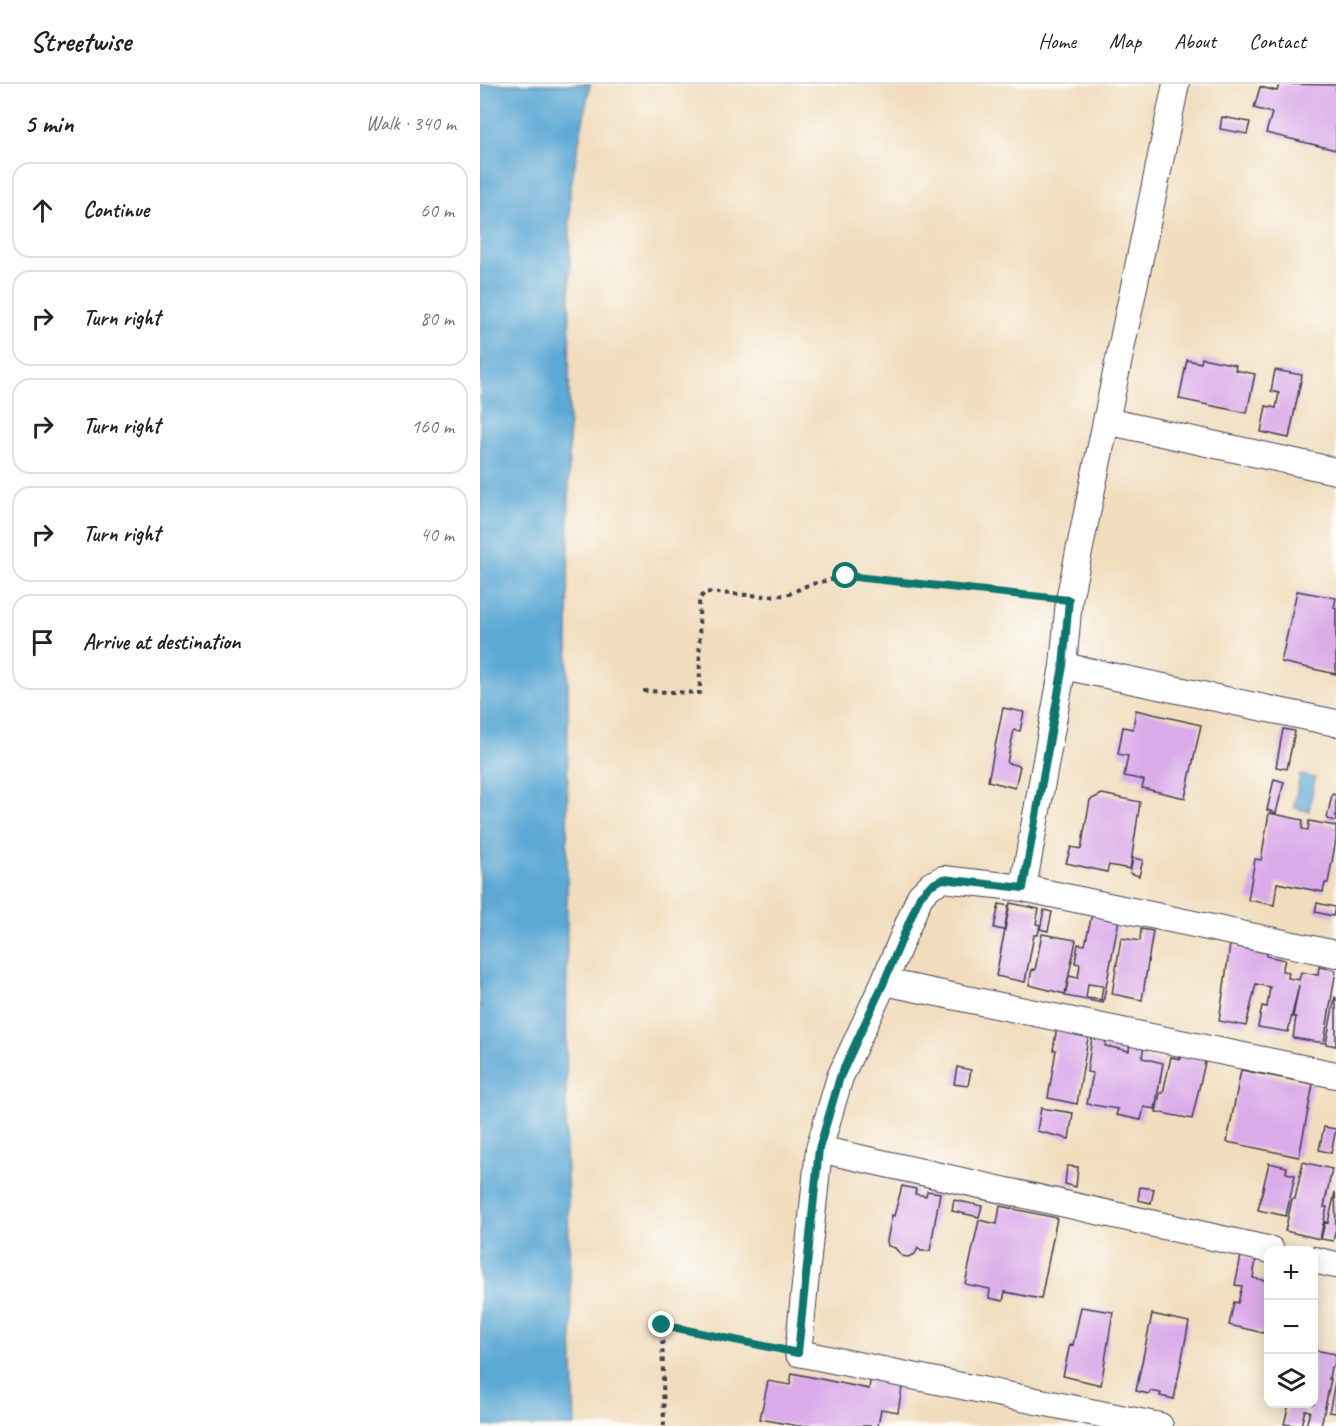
<!DOCTYPE html>
<meta charset="utf-8">
<style>
:root{--surface:#fff;--page:#f2f2f2;--text:#222;--muted:#767676;--line:#e0e0e0}
body{margin:0;font-family:Caveat,sans-serif;background:var(--page);color:var(--text)}
.controls{position:absolute;right:18px;bottom:18px;display:grid;overflow:hidden;border-radius:12px;box-shadow:0 3px 15px #0003}
.controls button{width:54px;height:54px;display:grid;place-items:center;padding:0;border:0;border-bottom:2px solid var(--line);background:var(--surface);color:var(--text);font:30px sans-serif}
.stop{position:absolute;width:18px;height:18px;margin:-14px;border:4px solid #0f766e;border-radius:50%;background:#fff}
.stop.end{background:#0f766e;border-color:#fff;box-shadow:0 2px 6px #0008}
.list{margin:0;padding:0;list-style:none}
h2{display:flex;justify-content:space-between;align-items:center;height:78px;margin:0;padding:0 24px;font-size:26px}
h2 small{font-size:20px;font-weight:400;color:var(--muted)}
.list li{display:grid;grid-template-columns:39px 1fr auto;gap:18px;align-items:center;box-sizing:border-box;height:96px;margin:0 12px 12px;padding:0 12px;border:2px solid var(--line);border-radius:18px}
.list b{display:block;font-size:22px;white-space:nowrap}
.list em{font-size:20px;font-style:normal;color:var(--muted)}
.icon{flex:none;width:33px;height:33px;fill:none;stroke:currentColor;stroke-width:2;stroke-linecap:round;stroke-linejoin:round}
.map{position:relative;flex:none;width:856px;height:1342px;overflow:hidden}
header{display:flex;align-items:center;gap:36px;box-sizing:border-box;height:84px;padding:0 30px;background:var(--surface);border-bottom:2px solid var(--line)}
header strong{font-size:28px}
nav{display:flex;gap:33px;margin-inline-start:auto;font-size:21px}
main{display:flex}
aside{flex:1;background:var(--surface)}
.map>svg:first-child{display:block}
.water{fill:#5da9d5;stroke:#406688;stroke-width:1.5}
.building{fill:#daaae9;fill-rule:evenodd}
.lines{fill:none;stroke-linecap:round;stroke-linejoin:round}
.minor-casing{stroke:#413e4f;stroke-width:28}
.path{stroke:#413e4f;stroke-width:4;stroke-dasharray:4.5 4.5;stroke-linecap:butt}
.minor{stroke:#fff;stroke-width:26}
.route{stroke:#0f766e;stroke-width:8}
</style>
<header>
<strong>Streetwise</strong>
<nav><a>Home</a><a>Map</a><a>About</a><a>Contact</a></nav>
</header>
<main>
<aside>
<h2>5 min<small>Walk · 340 m</small></h2>
<ul class="list">
<li><svg class="icon" aria-label="ahead" viewBox="0 0 24 24"><path d="M12 20V5M6 11l6-6 6 6"/></svg><div><b>Continue</b></div><em>60 m</em></li>
<li><svg class="icon" aria-label="right" viewBox="0 0 24 24"><path d="M7 20v-9h11M14 6l5 5-5 5"/></svg><div><b>Turn right</b></div><em>80 m</em></li>
<li><svg class="icon" aria-label="right" viewBox="0 0 24 24"><path d="M7 20v-9h11M14 6l5 5-5 5"/></svg><div><b>Turn right</b></div><em>160 m</em></li>
<li><svg class="icon" aria-label="right" viewBox="0 0 24 24"><path d="M7 20v-9h11M14 6l5 5-5 5"/></svg><div><b>Turn right</b></div><em>40 m</em></li>
<li><svg class="icon" aria-label="arrive" viewBox="0 0 24 24"><path d="M6 21V4h12l-3 4 3 4H6"/></svg><div><b>Arrive at destination</b></div></li>
</ul>
</aside>
<div class="map">
<svg width="856" height="1342" viewBox="0 0 856 1342">
<rect width="100%" height="100%" fill="#fdfcf7"/>
<filter id="ink" filterUnits="userSpaceOnUse"><feTurbulence type="fractalNoise" baseFrequency=".0167" numOctaves="2"/><feDisplacementMap in="SourceGraphic" scale="12" xChannelSelector="R" yChannelSelector="G"/><feConvolveMatrix kernelMatrix="1 2 1 2 8 2 1 2 1" color-interpolation-filters="sRGB"/></filter>
<filter id="wash" filterUnits="userSpaceOnUse"><feTurbulence type="fractalNoise" baseFrequency=".008" numOctaves="4" result="noise"/><feDisplacementMap in="SourceGraphic" scale="24" xChannelSelector="R" yChannelSelector="G"/><feGaussianBlur stdDeviation="1.35" result="paint"/><feColorMatrix in="noise" values="0 0 0 0 0 0 0 0 0 0 0 0 0 0 0 0 0 1.4 0 .05"/><feComposite in="paint" operator="in"/></filter>
<g filter="url(#wash)">
<rect width="100%" height="100%" fill="#f1ddbe"/>
<path class="water" d="M0,0H110L90,106L86,1061L95,1342H0Z
M820,691L835,694L829,727L814,724Z"/>
<g id="blocks">
<path class="building" d="M799,0L856,1V66L786,49L792,29L774,24L780,3L797,7Z
M742,33L770,38L767,50L740,45Z
M722,274L756,281L755,286L775,290L767,329L699,315L707,276L721,279Z
M795,286L822,291L809,354L781,348L786,322L796,324L799,309L791,307Z
M817,507L856,514L854,524H856V590L801,578Z
M523,624L544,628L540,647L534,646L527,679L540,682L535,704L508,697Z
M656,626L721,641L705,714L662,704L664,696L644,692L648,672L638,670L643,643L653,645Z
M803,645L815,647L807,685L796,683Z
M794,695L804,698L796,729L787,726Z
M622,710L660,718L650,785L629,781L627,788L586,779L591,763L601,765L610,716Z
M852,710L856,711V737L847,735Z
M789,729L823,736L822,745L828,746L829,737L856,742V756L848,799H845L843,808L797,799L794,821L768,816L775,775L781,776Z
M653,774L663,776L659,792L650,789Z
M530,819L559,825L556,840L560,841L558,851H554L545,898L516,892Z
M837,819L855,823L853,832L835,828Z
M519,820L529,822L524,846L514,844Z
M564,826L572,828L568,847L560,845Z
M612,830L639,835L623,919L585,912L589,892L598,894L600,880L595,879L598,860L605,861ZM608,900L623,902L621,916H623L606,914Z
M661,845L673,847L662,916L632,910L641,854L660,857Z
M562,850L596,856L585,910L549,901L552,885L555,886Z
M750,861L787,869L786,872L805,876L802,887L809,888L808,894L819,896L821,888L838,891L839,883L856,886L844,959L813,954L816,933H813L819,901L808,948L778,943L782,922L787,923L790,903L776,900L766,942L739,937Z
M855,913L856,914V962L846,960Z
M577,943L609,948L597,1020L568,1014L576,966H573Z
M613,947L627,949L625,962L649,967L650,957L664,960L662,974L683,979L675,1025L664,1023L661,1036L636,1031L638,1025L607,1020L613,989L607,988Z
M702,968L726,974L712,1035L676,1028L680,1009H683L691,973L701,975Z
M477,983L491,986L488,1002L474,1000Z
M761,986L833,1000L819,1073L747,1058Z
M561,1024L593,1029L589,1055L557,1047Z
M844,1043L856,1045L851,1069L839,1066Z
M823,1078L852,1085L844,1123H847L840,1155L805,1147L812,1115H815Z
M789,1079L807,1083L806,1089L815,1091L806,1132L778,1126Z
M587,1082L598,1083L596,1103L585,1100Z
M422,1102L436,1105L435,1110L446,1112L447,1107L460,1109L450,1167H441L438,1164L435,1170L428,1173L422,1172L415,1164L408,1162L407,1157L412,1131L414,1132Z
M660,1103L674,1105L671,1119L658,1116Z
M855,1108L856,1145L853,1157L841,1155L845,1138L848,1139Z
M474,1116L502,1122L499,1133L472,1127Z
M520,1122L577,1134L561,1215L525,1208L523,1217L509,1214L510,1205L485,1200L499,1136L517,1140Z
M761,1172L776,1175L773,1194L788,1197V1215L786,1225L788,1226V1230L784,1249L749,1241L754,1218L758,1219L762,1202L755,1201Z
M601,1223L633,1228L621,1301L583,1292L590,1260L593,1261Z
M672,1230L709,1238L694,1315L680,1312L681,1309L670,1307L669,1310L656,1307Z
M834,1266L856,1270L854,1283H851L849,1295H851L841,1342H826L830,1327L825,1326L821,1342L804,1340L809,1320H834Z
M312,1289L389,1305L391,1291L423,1297L418,1328L401,1325L398,1342H318L280,1335L288,1297L310,1301Z
M855,1298L856,1299V1329L849,1328Z"/>
</g>
</g>
<g filter="url(#ink)">
<use href="#blocks" fill-opacity="0" stroke="#413e4f" stroke-width="1.5"/>
<g class="lines">
<defs>
<path id="minor" d="M626,337L856,387
M583,582L856,639
M543,804L583,582L589,516L696,0
M404,898L856,991
M339,1065L791,1166
M834,1176L856,1181
M680,1342L318,1269L339,1065L360,993L404,898L440,812L451,801L463,795L543,804L856,870"/>
</defs>
<use href="#minor" class="minor-casing"/>
<path class="path" d="M163,607L220,609L219,516L225,508L282,512L307,511L328,501L366,492L564,513
M184,1342L182,1241L294,1264"/>
<use href="#minor" class="minor"/>
</g>
</g>
<g class="lines" filter="url(#ink)">
<path class="route" d="M182,1241L318,1269L339,1065L360,993L404,898L440,812L451,801L463,795L543,804L583,582L589,516L366,492"/>
</g>
</svg>
<div class="controls">
<button>+</button>
<button>−</button>
<button><svg class="icon" aria-label="layers" viewBox="0 0 24 24"><path d="M12 4l9 5-9 5-9-5zM3 14l9 5 9-5"/></svg></button>
</div>
<div class="stop" style="left:366px;top:492px"></div>
<div class="stop end" style="left:182px;top:1241px"></div>
</div>
</main>
